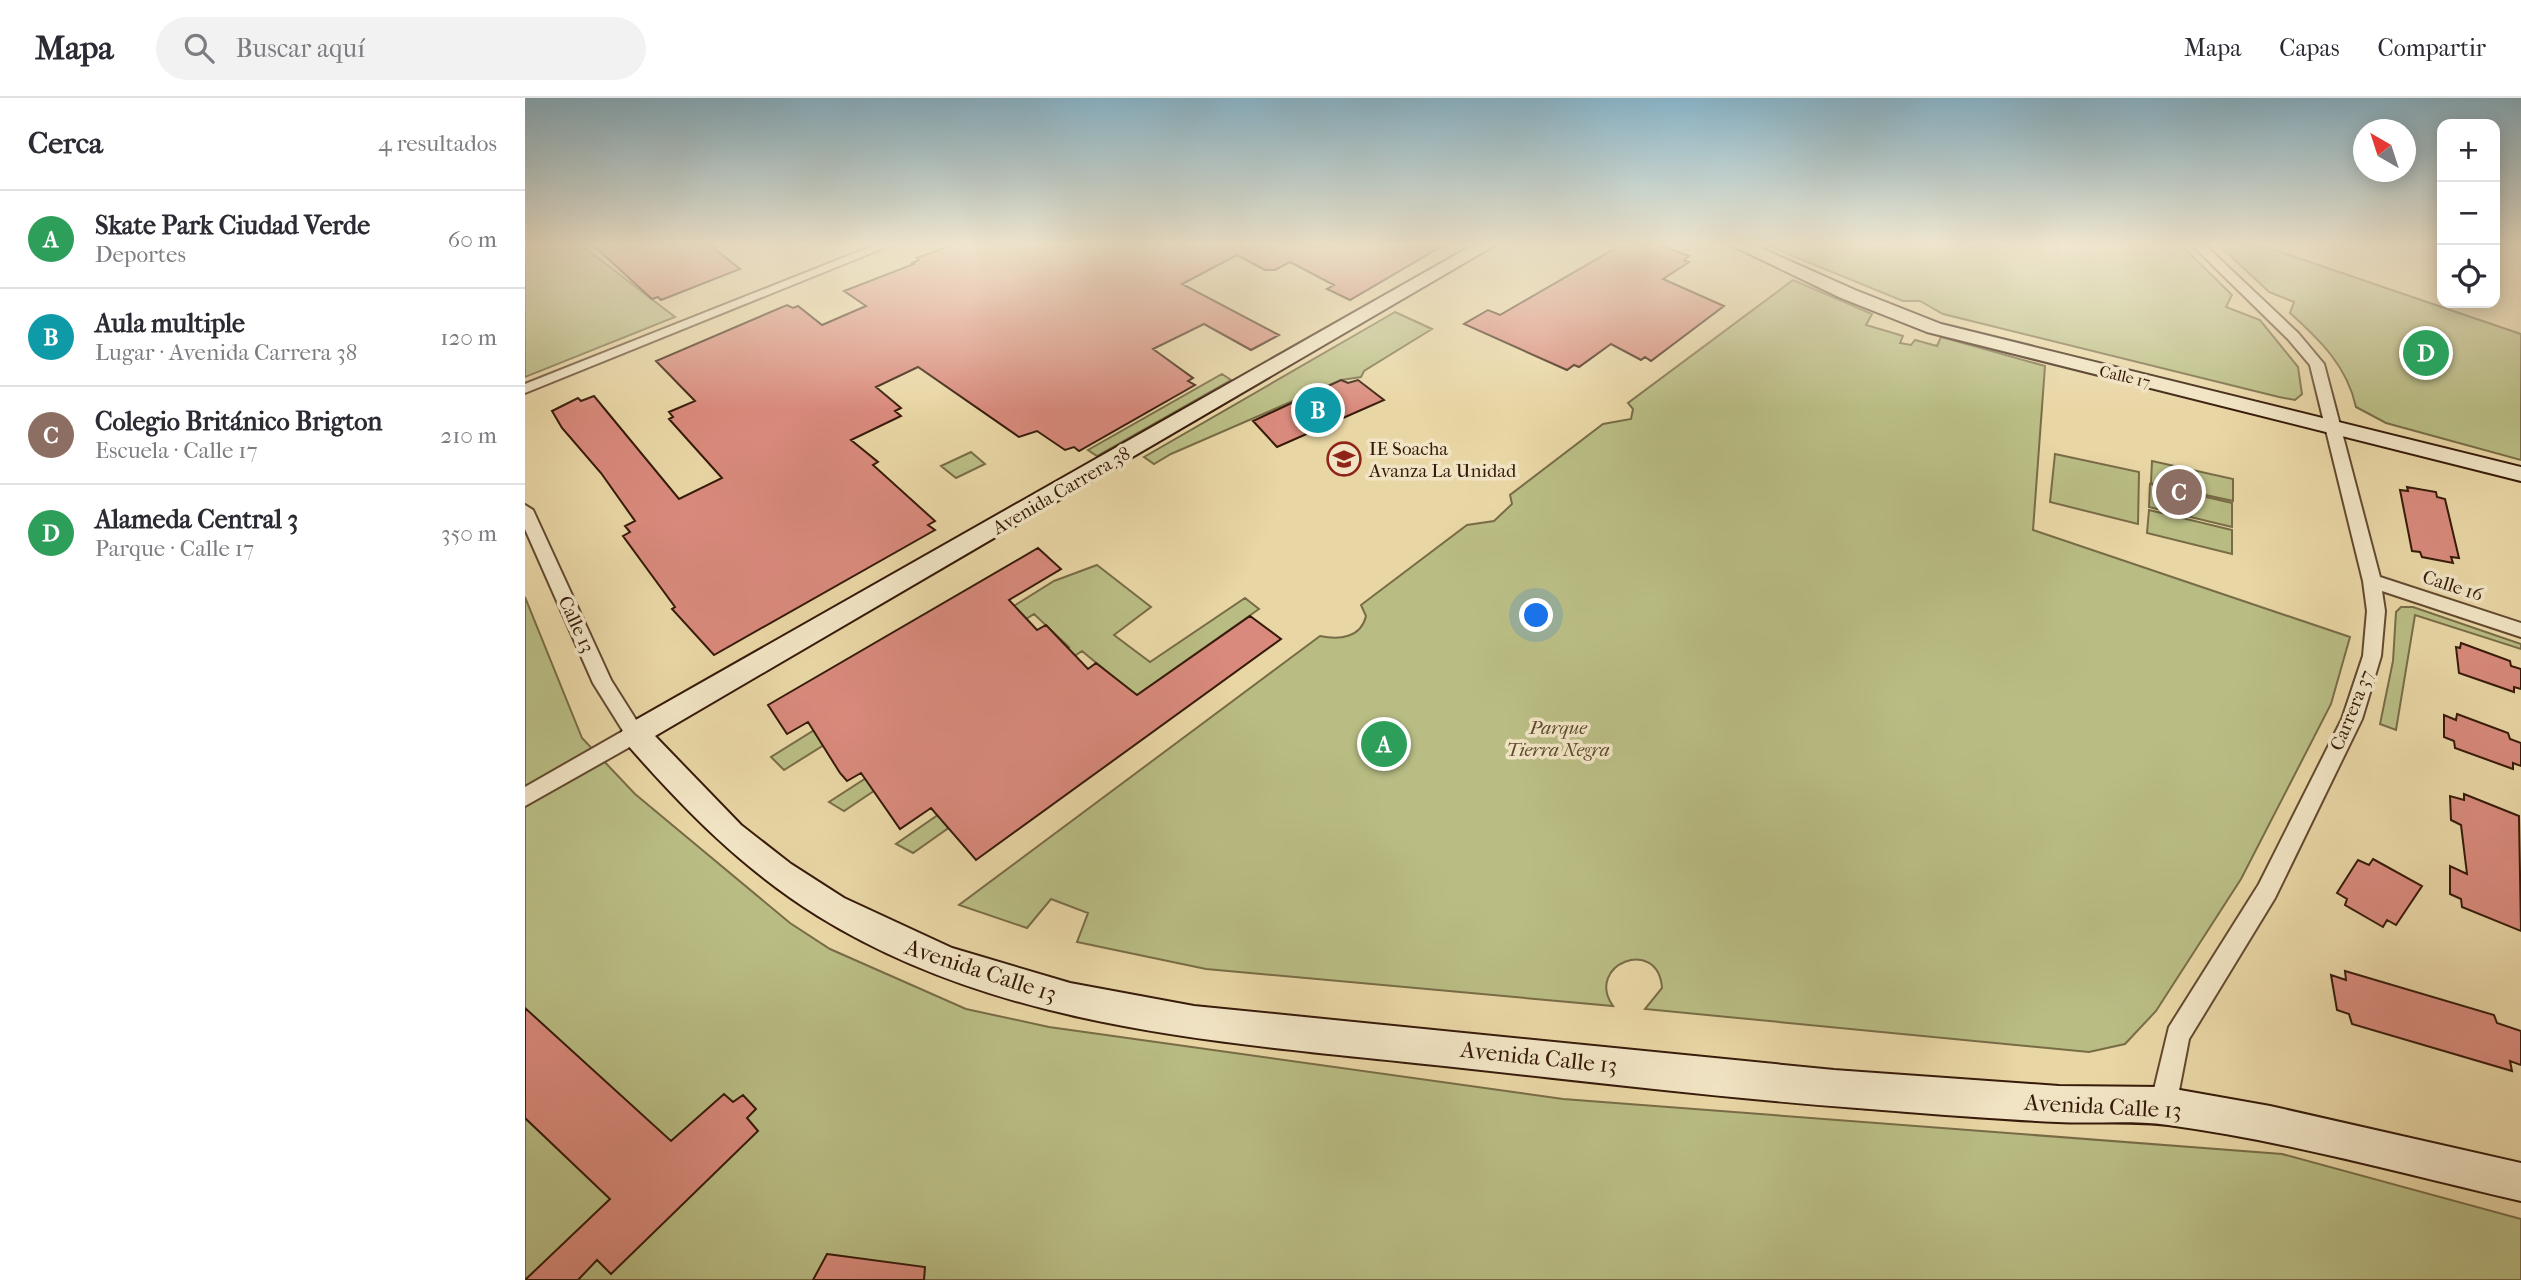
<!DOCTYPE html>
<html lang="es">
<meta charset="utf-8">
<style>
:root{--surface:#fff;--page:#f2f2f3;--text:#2b2b33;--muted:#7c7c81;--line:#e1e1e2;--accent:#8f2418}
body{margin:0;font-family:"IM FELL French Canon",serif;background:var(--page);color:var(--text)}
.controls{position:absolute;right:21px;top:21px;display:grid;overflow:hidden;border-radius:14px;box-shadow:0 4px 18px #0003}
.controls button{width:63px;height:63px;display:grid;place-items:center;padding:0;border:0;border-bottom:2px solid var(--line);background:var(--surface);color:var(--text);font:35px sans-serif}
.compass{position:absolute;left:1828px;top:21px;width:63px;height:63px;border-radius:50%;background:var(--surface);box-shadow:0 4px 18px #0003;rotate:321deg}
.you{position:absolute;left:1012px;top:518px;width:24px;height:24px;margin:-18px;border:5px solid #fff;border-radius:50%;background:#1a73e8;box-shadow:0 0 0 10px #1a73e833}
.badge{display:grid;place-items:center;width:46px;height:46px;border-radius:50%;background:var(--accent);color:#fff;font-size:23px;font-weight:700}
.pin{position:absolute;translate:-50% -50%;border:4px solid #fff;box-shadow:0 2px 7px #0006}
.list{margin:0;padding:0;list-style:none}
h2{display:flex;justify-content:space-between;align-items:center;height:91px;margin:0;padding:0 28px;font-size:30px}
h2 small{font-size:23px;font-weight:400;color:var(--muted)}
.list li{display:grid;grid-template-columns:46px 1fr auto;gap:21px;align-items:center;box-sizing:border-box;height:98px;padding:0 28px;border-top:2px solid var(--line)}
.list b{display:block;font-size:26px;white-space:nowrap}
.list p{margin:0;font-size:23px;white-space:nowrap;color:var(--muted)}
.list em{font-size:23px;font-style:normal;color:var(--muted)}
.icon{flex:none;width:38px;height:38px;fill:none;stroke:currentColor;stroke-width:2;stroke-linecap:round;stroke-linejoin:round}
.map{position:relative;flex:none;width:1996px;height:1182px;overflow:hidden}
header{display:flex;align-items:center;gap:42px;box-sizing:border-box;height:98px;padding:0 35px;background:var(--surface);border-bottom:2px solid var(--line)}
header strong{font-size:33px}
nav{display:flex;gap:38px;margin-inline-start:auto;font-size:24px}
.search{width:490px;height:63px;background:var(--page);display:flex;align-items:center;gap:18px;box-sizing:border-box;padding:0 24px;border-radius:38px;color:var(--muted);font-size:26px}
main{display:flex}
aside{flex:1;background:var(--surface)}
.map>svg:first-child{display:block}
.green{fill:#b9bd84;stroke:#786c46;stroke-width:2}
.building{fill:#d98a7c;stroke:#361a09;stroke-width:2}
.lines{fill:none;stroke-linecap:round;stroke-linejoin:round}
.street-casing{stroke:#634930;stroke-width:4}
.secondary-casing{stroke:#361a09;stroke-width:4}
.street{fill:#f1e4c4;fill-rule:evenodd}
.secondary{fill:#f1e4c4;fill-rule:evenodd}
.labels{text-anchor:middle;stroke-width:7;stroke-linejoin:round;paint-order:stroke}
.far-street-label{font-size:16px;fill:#361a09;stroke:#f1e4c4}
.poi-label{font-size:19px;fill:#361a09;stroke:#f1e4c4;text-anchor:start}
.street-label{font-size:19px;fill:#361a09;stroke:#f1e4c4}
.park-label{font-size:19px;font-style:italic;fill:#5d4b2e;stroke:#f1e4c4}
.near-street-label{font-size:23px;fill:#361a09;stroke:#f1e4c4}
</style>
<header>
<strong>Mapa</strong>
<div class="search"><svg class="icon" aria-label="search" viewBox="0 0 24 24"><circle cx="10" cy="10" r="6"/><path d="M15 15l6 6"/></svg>Buscar aquí</div>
<nav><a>Mapa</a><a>Capas</a><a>Compartir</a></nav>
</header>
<main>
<aside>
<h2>Cerca<small>4 resultados</small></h2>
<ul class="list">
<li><span class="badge" style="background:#2e9e5b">A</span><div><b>Skate Park Ciudad Verde</b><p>Deportes</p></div><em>60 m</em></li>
<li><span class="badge" style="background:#0f9aa8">B</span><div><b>Aula multiple</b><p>Lugar · Avenida Carrera 38</p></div><em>120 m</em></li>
<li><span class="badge" style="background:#8d6e63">C</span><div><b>Colegio Británico Brigton</b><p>Escuela · Calle 17</p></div><em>210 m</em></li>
<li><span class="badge" style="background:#2e9e5b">D</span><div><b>Alameda Central 3</b><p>Parque · Calle 17</p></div><em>350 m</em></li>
</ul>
</aside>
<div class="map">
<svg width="1996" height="1182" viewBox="0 0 1996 1182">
<rect width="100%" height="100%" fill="#e9d6a5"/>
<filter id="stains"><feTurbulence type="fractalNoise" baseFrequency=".00286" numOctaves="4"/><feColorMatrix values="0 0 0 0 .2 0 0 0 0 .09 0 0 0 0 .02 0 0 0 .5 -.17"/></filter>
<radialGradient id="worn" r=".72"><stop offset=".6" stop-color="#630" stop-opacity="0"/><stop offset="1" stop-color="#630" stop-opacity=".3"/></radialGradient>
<path class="green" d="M0,147H56L150,219L0,279Z
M1241,147H1656L1707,197L1701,209L1735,222L1773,269L1777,296L1770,302L1754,299L1418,216L1395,203H1378Z
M1694,147H1735L1996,236V362L1861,325L1831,309C1822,268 1795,242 1765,215L1769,204L1744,194Z
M1268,182L1347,216L1341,227L1378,238L1375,245L1386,247L1390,242L1412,248L1416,239L1520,268L1508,432L1825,539L1806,606L1716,781L1631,913L1600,946L1564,954L1120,911L1137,890C1133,837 1059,867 1088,908L681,871L552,844L563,815L526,801L502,830L434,807L795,538C814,542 836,540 841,518L836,507L942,427L969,423L987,406L985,397L1078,326L1106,321L1108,311L1103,305Z
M870,214L907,231L839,273L836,279L816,282L646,356L629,366L619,359Z
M697,276L706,282L572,358L563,352Z
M446,354L460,366L431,380L416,368Z
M1530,356L1614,374L1613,426L1525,404Z
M1627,363L1708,381V403L1626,385Z
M1625,386L1707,405V429L1624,409Z
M1624,412L1707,432V456L1622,435Z
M572,467L626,509L589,537L625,564L720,500L734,511L388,755L371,746L599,588L557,553L319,713L304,704L544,549L509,516L259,672L246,659L529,483Z
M0,499L57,640L110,696L265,825L305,851L441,911L524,929L1038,1001L1757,1056L1996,1121V1182H0Z
M1876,509H1888L1996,546V551L1890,517L1871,632L1855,626L1868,563L1871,514Z"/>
<path class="building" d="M68,147H185L215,171L136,202L133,199L127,201Z
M427,147H919L825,202L802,191L809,187L765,164L750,172H740L712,157L657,186L754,237L726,252L679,226L628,251L668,280L663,283L670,287L554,353L549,349L540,352L512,333L494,339L393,269L351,289L376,310L370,313L376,318L326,342L353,364L348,367L410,423L403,427L410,432L189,557L147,511L150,509L98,438L105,434L100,428L110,423L76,375L37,330L27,313L53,300L56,303L69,298L154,401L197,380L144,321L148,319L144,314L170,303L131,263L262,207L268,210L273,208L297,227L341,208L319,193L389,166L387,165L394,162L392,160Z
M1096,147H1134L1164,158L1159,162L1164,164L1138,181L1199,208L1126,263L1120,259L1116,262L1086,246L1054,269L1049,267L1042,272L939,226L963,212L975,217Z
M816,282L823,285L833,282L859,302L752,349L728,323Z
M1882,389L1911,394L1912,399L1920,401L1934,460L1926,459L1928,465L1897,459L1895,454L1887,453L1875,392L1883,393Z
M513,450L536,471L484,502L512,532L521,527L563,571L571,565L612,597L725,518L756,541L451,762L406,710L375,731L336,675L322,683L315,675L283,624L262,636L243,607Z
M1936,545L1985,563L1986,568L1996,571V591L1989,589V594L1934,575L1931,549L1935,550Z
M1932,616L1983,635L1985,641L1996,645V668L1988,665V671L1930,650L1929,643L1919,639V617L1931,622Z
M1939,696L1994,718L1996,833L1937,809L1936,801L1925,796V768L1942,776L1936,727L1926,722L1925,698L1939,702Z
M1848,761L1897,788L1871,827L1862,822L1858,829L1820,807L1822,801L1812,795L1833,762L1844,767Z
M1820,873L1969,917L1972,925L1996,933V967L1985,963L1987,973L1827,926L1824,916L1812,912L1806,877L1821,882Z
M0,910L146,1043L199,996L208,1004L218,997L231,1011L222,1020L233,1033L86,1176L72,1162L53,1182H0L85,1101L0,1020Z
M302,1156L400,1169L399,1182H288Z"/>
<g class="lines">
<defs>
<path id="street" d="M350,147H366L0,295V286Z
M1667,147H1680L1773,235L1799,266L1855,479L1996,525V539L1857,493L1860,513L1856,558L1837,621L1750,800L1664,941L1651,1008L1647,1017L1638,1021L1629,1017L1625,1008L1644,929L1734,786L1817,621L1838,558L1842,513L1838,483L1785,267L1763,241Z
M0,407L8,412L86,582L120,636L117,642L0,708V689L98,633L68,585L0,431Z"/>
<path id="secondary" d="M948,147H970L130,638L216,727L266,766L319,800L427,850L545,885L669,908L1309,972L1534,988L1638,989L1745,1008L1996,1065V1103C1879,1076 1762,1043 1643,1027C1606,1022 1569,1026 1532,1024C1465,1021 1398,1015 1332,1010C1172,998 1012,977 852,961C660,941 461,922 293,818C217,771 158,710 100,644L96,636L100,628Z
M1206,147H1229L1330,192L1416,226L1996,369V383L1402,234L1316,200Z"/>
</defs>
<use href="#street" class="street-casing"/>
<use href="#secondary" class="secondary-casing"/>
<use href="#street" class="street"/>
<use href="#secondary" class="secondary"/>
</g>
<linearGradient id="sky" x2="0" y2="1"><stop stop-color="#88b6cc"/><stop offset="0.47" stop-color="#f5edd6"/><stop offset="1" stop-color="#f5edd6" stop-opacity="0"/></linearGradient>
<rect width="1996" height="312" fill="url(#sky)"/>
<defs>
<symbol id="school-ring" viewBox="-11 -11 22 22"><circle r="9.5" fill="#f1e4c4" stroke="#8f2418" stroke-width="1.5"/><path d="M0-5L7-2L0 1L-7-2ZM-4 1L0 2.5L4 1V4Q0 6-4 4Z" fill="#8f2418"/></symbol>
</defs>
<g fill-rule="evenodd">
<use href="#school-ring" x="800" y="342" width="38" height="38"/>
</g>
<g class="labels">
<g class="far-street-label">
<text transform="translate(1600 278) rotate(13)" y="6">Calle 17</text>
</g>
<g class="poi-label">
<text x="844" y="357">IE Soacha<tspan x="844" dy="22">Avanza La Unidad</tspan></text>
</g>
<g class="street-label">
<text transform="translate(536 392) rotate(-30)" y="7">Avenida Carrera 38</text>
<text transform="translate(1928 487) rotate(18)" y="7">Calle 16</text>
<text transform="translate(52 526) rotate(65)" y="7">Calle 13</text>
<text transform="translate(1826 612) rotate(-68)" y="7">Carrera 37</text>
</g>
<g class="park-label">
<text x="1033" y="636">Parque<tspan x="1033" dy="22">Tierra Negra</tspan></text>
</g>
<g class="near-street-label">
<text transform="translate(456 872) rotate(18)" y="8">Avenida Calle 13</text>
<text transform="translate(1014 959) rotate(6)" y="8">Avenida Calle 13</text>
<text transform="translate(1578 1008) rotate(3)" y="8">Avenida Calle 13</text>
</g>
</g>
<rect width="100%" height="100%" filter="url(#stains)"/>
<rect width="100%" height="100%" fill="url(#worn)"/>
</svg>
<div class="controls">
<button>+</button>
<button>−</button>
<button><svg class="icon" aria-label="locate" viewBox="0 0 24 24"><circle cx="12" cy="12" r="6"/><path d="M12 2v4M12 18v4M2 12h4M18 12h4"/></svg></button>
</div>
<svg class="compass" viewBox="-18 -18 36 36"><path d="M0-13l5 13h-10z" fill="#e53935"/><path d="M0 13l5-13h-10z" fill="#7c7c81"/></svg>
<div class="you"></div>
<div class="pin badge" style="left:859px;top:646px;background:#2e9e5b">A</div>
<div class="pin badge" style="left:793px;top:312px;background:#0f9aa8">B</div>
<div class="pin badge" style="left:1654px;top:394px;background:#8d6e63">C</div>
<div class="pin badge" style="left:1901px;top:255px;background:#2e9e5b">D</div>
</div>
</main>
